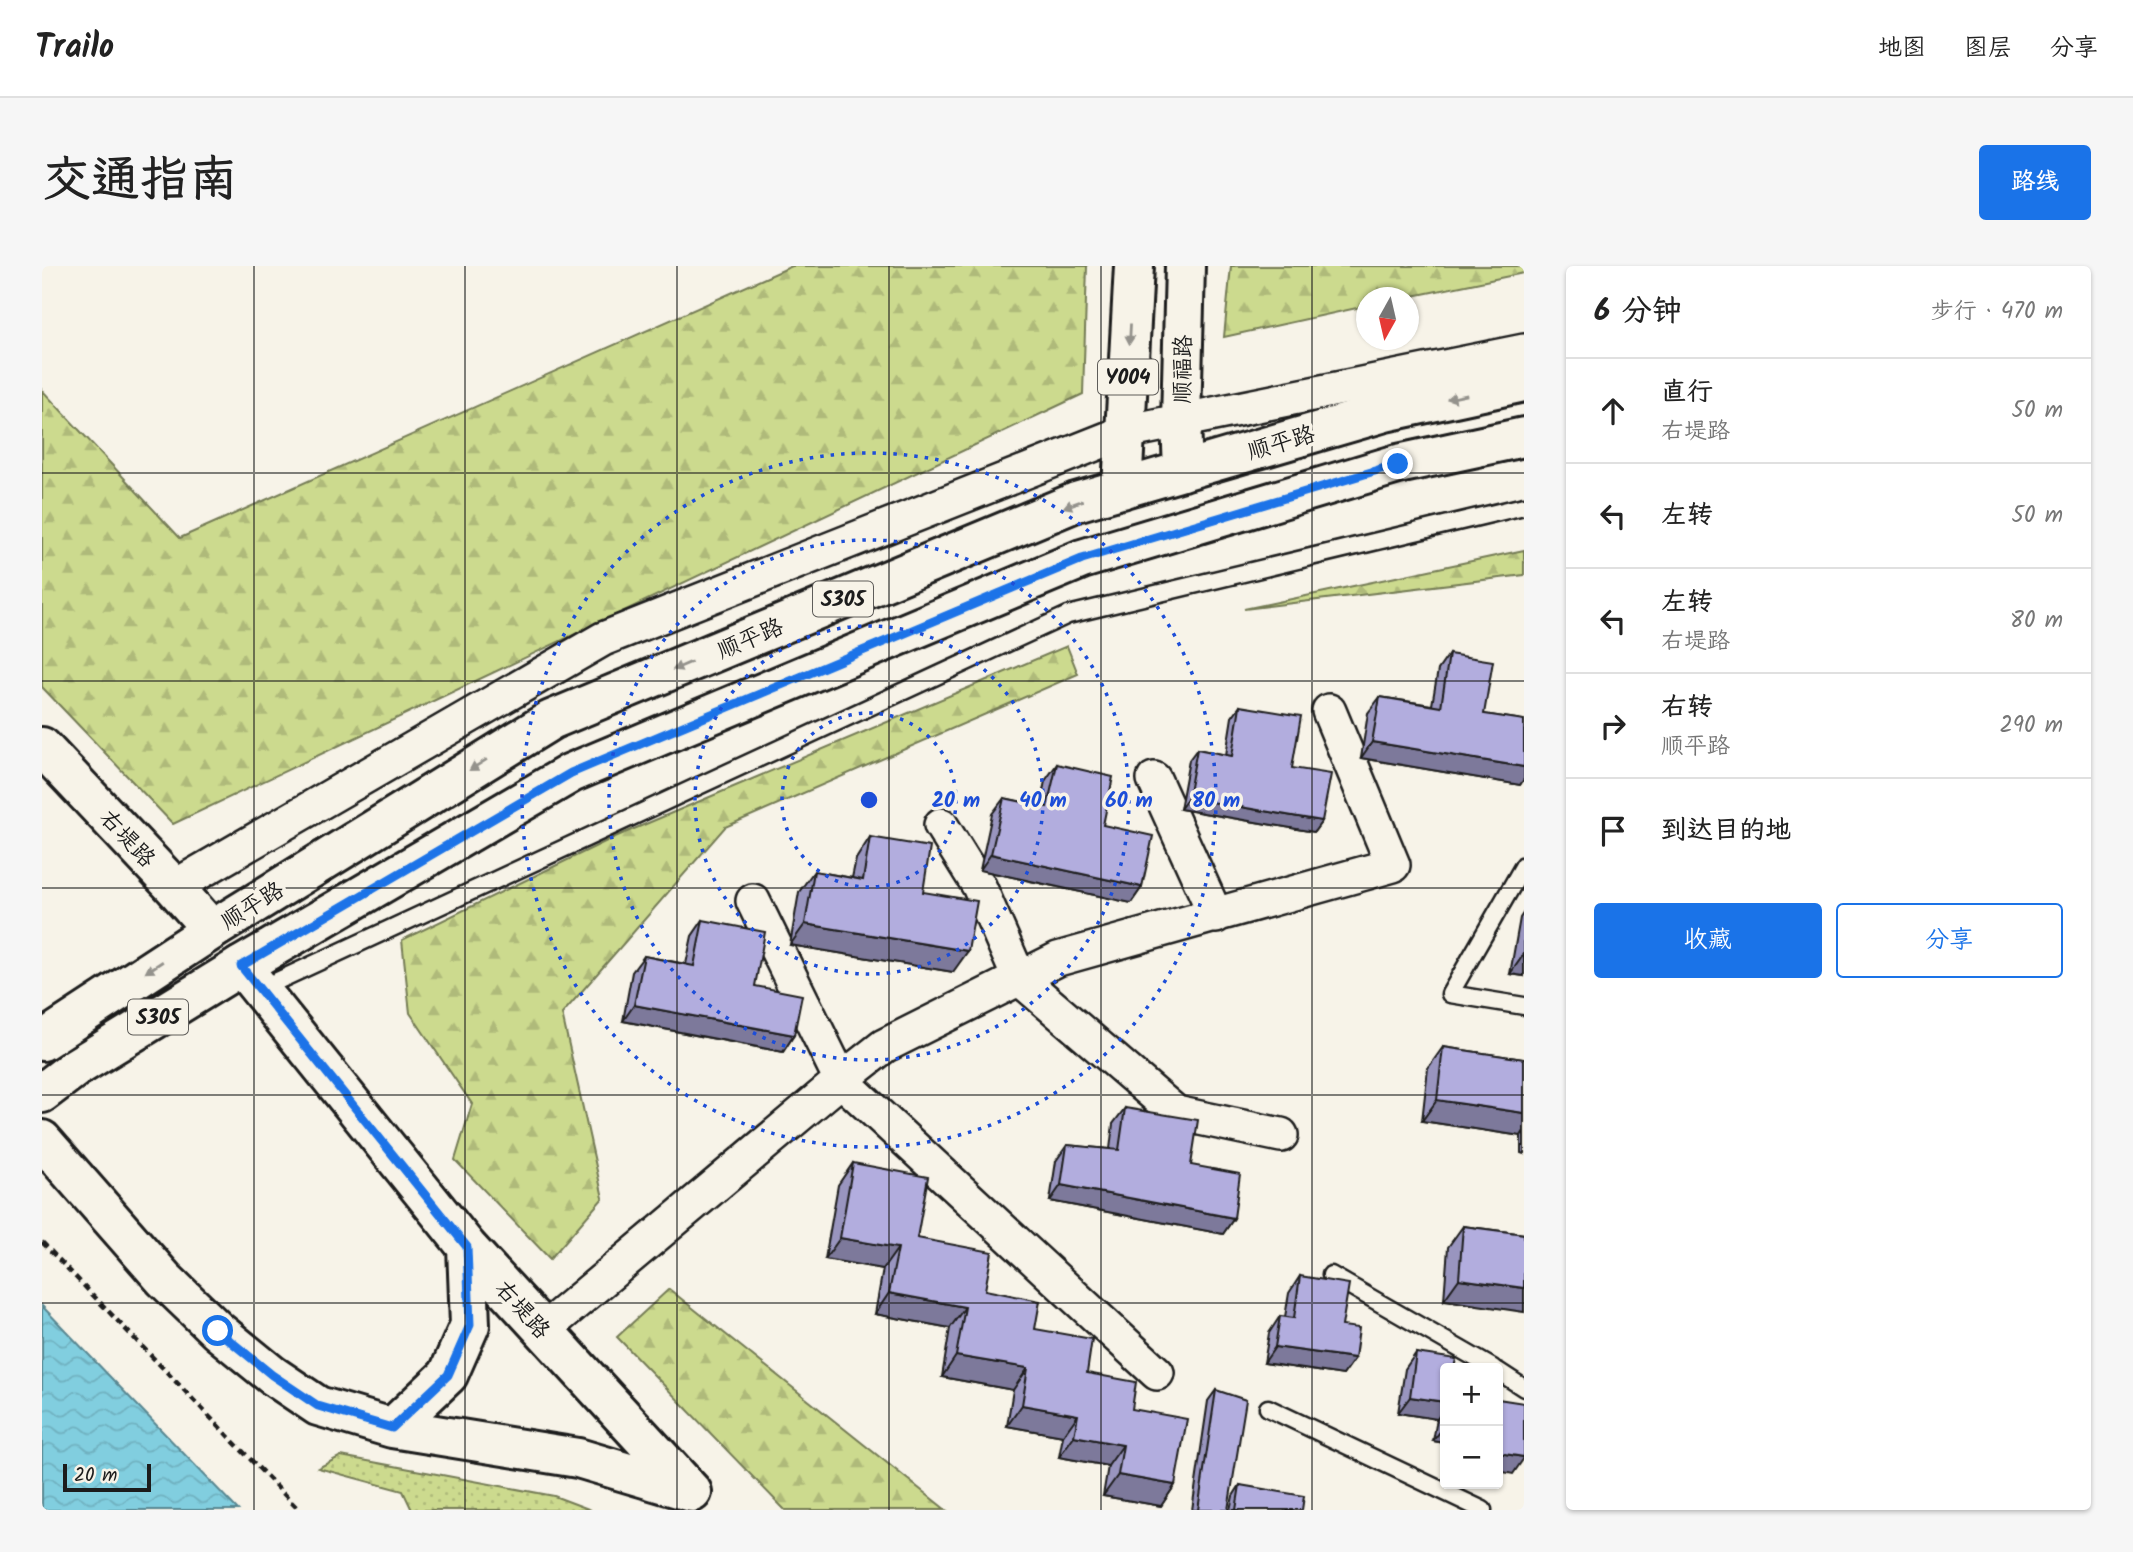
<!DOCTYPE html>
<html lang="zh">
<meta charset="utf-8">
<style>
:root{--surface:#fff;--page:#f6f6f6;--text:#222;--muted:#767676;--line:#e0e0e0;--accent:#1a73e8}
body{margin:0;font-family:Kalam,"LXGW WenKai TC",sans-serif;background:var(--page);color:var(--text)}
.controls{position:absolute;right:21px;bottom:21px;display:grid;overflow:hidden;border-radius:7px;box-shadow:0 2px 5px #0004}
.controls button{width:63px;height:63px;display:grid;place-items:center;padding:0;border:0;border-bottom:2px solid var(--line);background:var(--surface);color:var(--text);font:35px sans-serif}
.compass{position:absolute;left:1314px;top:21px;width:63px;height:63px;border-radius:50%;background:var(--surface);box-shadow:0 2px 5px #0004;rotate:188deg}
.scale{position:absolute;left:21px;bottom:18px;width:88px;box-sizing:border-box;padding-left:7px;border:4px solid #1c1c1c;border-top:0;font-size:19px;line-height:24px;white-space:nowrap;color:#1c1c1c;-webkit-text-stroke:5px #f7f3e8;paint-order:stroke}
.stop{position:absolute;width:21px;height:21px;margin:-16px;border:5px solid #1a73e8;border-radius:50%;background:#fff}
.stop.end{background:#1a73e8;border-color:#fff;box-shadow:0 2px 7px #0008}
.list{margin:0;padding:0;list-style:none}
h2{display:flex;justify-content:space-between;align-items:center;height:91px;margin:0;padding:0 28px;font-size:30px}
h2 small{font-size:23px;font-weight:400;color:var(--muted)}
.list li{display:grid;grid-template-columns:46px 1fr auto;gap:21px;align-items:center;box-sizing:border-box;height:105px;padding:0 28px;border-top:2px solid var(--line)}
.list b{display:block;font-size:26px;white-space:nowrap}
.list p{margin:0;font-size:23px;white-space:nowrap;color:var(--muted)}
.list em{font-size:23px;font-style:normal;color:var(--muted)}
.actions{display:flex;gap:14px;padding:21px 28px}
.actions a{flex:1;padding:16px 0;border:2px solid var(--accent);border-radius:7px;text-align:center;font-size:24px;color:var(--accent)}
.actions .main{background:var(--accent);color:#fff}
.icon{flex:none;width:38px;height:38px;fill:none;stroke:currentColor;stroke-width:2;stroke-linecap:round;stroke-linejoin:round}
.map{position:relative;flex:none;width:1482px;height:1244px;overflow:hidden;border-radius:7px}
header{display:flex;align-items:center;gap:42px;box-sizing:border-box;height:98px;padding:0 35px;background:var(--surface);border-bottom:2px solid var(--line)}
header strong{font-size:33px}
nav{display:flex;gap:38px;margin-inline-start:auto;font-size:24px}
.intro{display:flex;align-items:center;justify-content:space-between;box-sizing:border-box;height:168px;padding:0 42px}
h1{margin:0;font-size:49px}
.button{padding:18px 32px;border-radius:7px;background:var(--accent);color:#fff;font-size:24px;font-weight:700}
main{display:flex;gap:42px;padding:0 42px}
aside{flex:1;background:var(--surface);border-radius:7px;box-shadow:0 2px 5px #0004}
.map>svg:first-child{display:block}
.green{fill:url(#green-dots);stroke:#747b55;stroke-width:2}
.forest{fill:url(#forest-firs);stroke:#747b55;stroke-width:2}
.water{fill:url(#water-waves);stroke:#598791;stroke-width:2}
.lines{fill:none;stroke-linecap:round;stroke-linejoin:round}
.lane-casing{stroke:#1c1c1c;stroke-width:21}
.street-casing{stroke:#1c1c1c;stroke-width:38}
.secondary-casing{stroke:#1c1c1c;stroke-width:44}
.primary-casing{stroke:#1c1c1c;stroke-width:44}
.path{stroke:#1c1c1c;stroke-width:4.5;stroke-dasharray:7 5;stroke-linecap:butt}
.lane{stroke:#f7f3e8;stroke-width:16}
.street{stroke:#f7f3e8;stroke-width:33}
.secondary{stroke:#f7f3e8;stroke-width:38}
.primary{stroke:#f7f3e8;stroke-width:38}
.wall{fill:#9995bf;stroke:#1c1c1c;stroke-width:2}
.shaded-wall{fill:#7d799b;stroke:#1c1c1c;stroke-width:2}
.building{fill:#b2adde;stroke:#1c1c1c;stroke-width:2}
.oneway{fill:#94928c}
.route{stroke:#1a73e8;stroke-width:9}
.grid{fill:none;stroke:#1c1c1c;stroke-width:2;stroke-opacity:0.55}
.ring{fill:none;stroke:#1d4ed8;stroke-width:3.5;stroke-dasharray:3.5 7}
.labels{text-anchor:middle;stroke-width:7;stroke-linejoin:round;paint-order:stroke}
.shield{fill:#f7f3e8;stroke:#5e5c59;stroke-width:2}
.shield-label{font-size:21px;font-weight:bold;fill:#1c1c1c}
.street-label{font-size:23px;fill:#1c1c1c;stroke:#f7f3e8}
.centre{fill:#1d4ed8;stroke:#f7f3e8;stroke-width:3.5}
.ring-label{font-size:21px;text-anchor:middle;font-weight:bold;fill:#1d4ed8;stroke:#f7f3e8;stroke-width:7;stroke-linejoin:round;paint-order:stroke}
</style>
<header>
<strong>Trailo</strong>
<nav><a>地图</a><a>图层</a><a>分享</a></nav>
</header>
<div class="intro"><h1>交通指南</h1><a class="button">路线</a></div>
<main>
<div class="map">
<svg width="1482" height="1244" viewBox="0 0 1482 1244">
<defs>
<pattern id="green-dots" width="8" height="8" patternUnits="userSpaceOnUse" patternTransform="scale(1.75)"><rect width="8" height="8" fill="#ccda8e"/><path d="M2 2h.1M6 6h.1" fill="none" stroke="#afba7a" stroke-width="1.8" stroke-linecap="round"/></pattern>
<pattern id="forest-firs" width="22" height="20" patternUnits="userSpaceOnUse" patternTransform="scale(1.75)"><rect width="22" height="20" fill="#ccda8e"/><path d="M5 1l3.5 6h-7zM16 11l3.5 6h-7z" fill="#afba7a"/></pattern>
<pattern id="water-waves" width="16" height="10" patternUnits="userSpaceOnUse" patternTransform="scale(1.75)"><rect width="16" height="10" fill="#81cedf"/><path d="M0 5q4-4 8 0t8 0" fill="none" stroke="#6fb0bf"/></pattern>
</defs>
<rect width="100%" height="100%" fill="#f7f3e8"/>
<filter id="ink" filterUnits="userSpaceOnUse"><feTurbulence type="fractalNoise" baseFrequency=".0143" numOctaves="2"/><feDisplacementMap in="SourceGraphic" scale="14" xChannelSelector="R" yChannelSelector="G"/><feConvolveMatrix kernelMatrix="1 2 1 2 8 2 1 2 1" color-interpolation-filters="sRGB"/></filter>
<g filter="url(#ink)">
<path class="green" d="M299,1190L512,1230L549,1244H370L361,1225L276,1202Z"/>
<path class="forest" d="M750,0H1045L1041,128L131,558L0,421V124L138,272Z
M1189,0H1482V7L1366,31L1324,32V40L1182,71Z
M1482,284V309L1202,343Z
M1025,380L1036,408L683,561L520,748L561,932L508,993L413,894L430,838L368,747L360,674L573,571Z
M627,1023L904,1244H743L575,1071Z"/>
<path class="water" d="M0,1040L196,1244H0Z"/>
<g class="lines">
<defs>
<path id="lane" d="M1482,599L1408,728L1482,740
M218,723L1026,349L1482,240
M1289,1009L1451,1102
M1456,1105L1482,1122
M1226,1142L1441,1244"/>
<path id="street" d="M1112,513L1174,650
M899,559L937,620L977,712L1134,847L1239,869
M132,621L561,373L1083,166L1482,85
M711,635L799,814L1115,1107
M500,1065L799,814L842,780L1016,693L1351,599L1287,445"/>
<path id="secondary" d="M0,481L132,621L170,664
M199,700L425,981L650,1226
M0,874L122,1013L176,1065L230,1109L276,1140L350,1162L536,1192L650,1226
M350,1162L406,1109L428,1059L425,981"/>
<path id="primary" d="M1141,205L1139,155L1143,0
M1080,223L1092,0
M0,775L170,664L509,454L1034,236L1343,146L1482,116
M0,827L33,802L199,700L529,507L1040,293L1356,198L1482,171"/>
</defs>
<use href="#lane" class="lane-casing"/>
<use href="#street" class="street-casing"/>
<use href="#secondary" class="secondary-casing"/>
<use href="#primary" class="primary-casing"/>
<path class="path" d="M0,976L257,1244"/>
<use href="#lane" class="lane"/>
<use href="#street" class="street"/>
<use href="#secondary" class="secondary"/>
<use href="#primary" class="primary"/>
</g>
<path class="wall" d="M1407,388L1442,448L1482,454V513L1478,519L1319,492L1326,447L1338,431L1390,439L1396,404Z
M1198,440L1250,502L1280,555L1272,566L1138,543L1147,494L1155,483L1184,489L1190,451Z
M1015,498L1061,559L1100,621L1089,637L938,604L950,548L962,532L998,540L1003,515Z
M828,571L881,626L911,706L748,679L757,626L772,605L810,612L814,593Z
M1482,646V710L1468,708L1478,652Z
M661,654L752,769L741,786L581,755L590,706L602,690L644,698L650,670Z
M1401,781L1482,793V888L1479,887V870L1380,855L1386,802Z
M1083,842L1149,899L1192,952L1181,968L1008,935L1014,895L1025,879L1068,883L1071,858Z
M811,897L875,972L993,1063L1045,1107L1090,1143L1133,1219L1119,1240L1061,1230L1066,1200L1017,1191L1021,1170L965,1160L971,1124L900,1111L908,1062L833,1048L841,1003L783,993L796,919Z
M1421,960L1482,968L1402,1034L1406,981Z
M1258,1010L1300,1060L1313,1092L1301,1109L1222,1097L1227,1067L1238,1050L1243,1051L1247,1027Z
M1374,1087L1403,1102V1177L1391,1175L1395,1153L1356,1147L1363,1103Z
M1174,1124L1186,1244H1150L1166,1135Z
M1198,1219L1260,1244H1188L1191,1230Z"/>
<path class="shaded-wall" d="M1330,476L1482,501V513L1478,519L1319,492Z
M1146,532L1280,555L1272,566L1138,543Z
M949,588L1100,621L1089,637L938,604Z
M763,658L926,685L911,706L748,679Z
M1482,688V710L1468,708Z
M592,739L752,769L741,786L581,755Z
M1395,834L1482,847V865L1479,870L1380,855Z
M1019,919L1192,952L1181,968L1008,935Z
M798,972L856,982L841,1003L783,993Z
M1417,1013L1482,1022V1046L1402,1034Z
M847,1027L923,1041L908,1062L833,1048Z
M1233,1081L1313,1092L1301,1109L1222,1097Z
M914,1090L986,1102L971,1124L900,1111Z
M1368,1131L1403,1136V1141L1395,1153L1356,1147Z
M980,1139L1036,1149L1021,1170L965,1160Z
M1403,1159V1177L1391,1175Z
M1032,1170L1081,1179L1066,1200L1017,1191Z
M1456,1187L1482,1191V1192L1471,1208L1456,1205Z
M1076,1209L1133,1219L1119,1240L1061,1230Z"/>
<path class="building" d="M1407,388L1451,395L1442,448L1482,454V501L1330,476L1338,431L1399,441Z
M1198,440L1259,450L1250,502L1289,508L1280,555L1146,532L1155,483L1190,490Z
M1015,498L1071,511L1061,559L1111,570L1100,621L949,588L962,532L1005,541Z
M828,571L888,581L881,626L935,635L926,685L763,658L772,605L821,614Z
M661,654L723,666L713,720L760,729L752,769L592,739L602,690L652,700Z
M1401,781L1482,793V847L1395,834Z
M1083,842L1156,854L1149,899L1198,908L1192,952L1019,919L1025,879L1077,884Z
M811,897L886,911L875,972L950,986L943,1024L998,1035L993,1063L1050,1073L1045,1107L1094,1116L1090,1143L1145,1153L1133,1219L1076,1209L1081,1179L1032,1170L1036,1149L980,1139L986,1102L914,1090L923,1041L847,1027L856,982L798,972Z
M1421,960L1482,968V1022L1417,1013Z
M1258,1010L1307,1018L1300,1060L1317,1062L1313,1092L1233,1081L1238,1050L1252,1052Z
M1374,1087L1414,1093L1412,1102H1403V1136L1368,1131Z
M1174,1124L1204,1134L1186,1244H1156Z
M1456,1133L1482,1137V1191L1456,1187Z
M1198,1219L1262,1230L1260,1244H1194Z"/>
<defs><path id="oneway-solid" d="M-6-.8H1V-3.2L6.5 0L1 3.2V.8H-6Z" transform="scale(1.75)"/></defs>
<g class="oneway">
<use href="#oneway-solid" transform="translate(1088 68) rotate(93)"/>
<use href="#oneway-solid" transform="translate(1415 131) rotate(168)"/>
<use href="#oneway-solid" transform="translate(1031 238) rotate(160)"/>
<use href="#oneway-solid" transform="translate(640 400) rotate(157)"/>
<use href="#oneway-solid" transform="translate(436 499) rotate(148)"/>
<use href="#oneway-solid" transform="translate(112 701) rotate(147)"/>
</g>
</g>
<g class="lines" filter="url(#ink)">
<path class="route" d="M176,1065L230,1109L276,1140L350,1162L406,1109L428,1059L425,981L199,700L529,507L1040,293L1356,198"/>
</g>
<path class="grid" d="M212,0V1244M423,0V1244M635,0V1244M847,0V1244M1059,0V1244M1270,0V1244M0,207H1482M0,415H1482M0,622H1482M0,829H1482M0,1037H1482"/>
<g class="ring">
<circle cx="827" cy="534" r="87"/>
<circle cx="827" cy="534" r="174"/>
<circle cx="827" cy="534" r="260"/>
<circle cx="827" cy="534" r="347"/>
</g>
<g class="labels">
<g class="shield">
<rect x="1056" y="93.5" width="60" height="35" rx="5"/>
<rect x="771" y="315.5" width="60" height="35" rx="5"/>
<rect x="86" y="733.5" width="60" height="35" rx="5"/>
</g>
<g class="shield-label">
<text x="1086" y="118">Y004</text>
<text x="801" y="340">S305</text>
<text x="116" y="758">S305</text>
</g>
<g class="street-label">
<text transform="translate(1140 103) rotate(-89)" y="8">顺福路</text>
<text transform="translate(1239 176) rotate(-16)" y="8">顺平路</text>
<text transform="translate(708 372) rotate(-23)" y="8">顺平路</text>
<text transform="translate(86 572) rotate(47)" y="8">右堤路</text>
<text transform="translate(210 639) rotate(-32)" y="8">顺平路</text>
<text transform="translate(481 1043) rotate(48)" y="8">右堤路</text>
</g>
</g>
<circle cx="827" cy="534" r="10" class="centre"/>
<g class="ring-label">
<text x="914" y="541">20 m</text>
<text x="1001" y="541">40 m</text>
<text x="1087" y="541">60 m</text>
<text x="1174" y="541">80 m</text>
</g>
</svg>
<div class="controls">
<button>+</button>
<button>−</button>
</div>
<svg class="compass" viewBox="-18 -18 36 36"><path d="M0-13l5 13h-10z" fill="#e53935"/><path d="M0 13l5-13h-10z" fill="#767676"/></svg>
<div class="scale">20 m</div>
<div class="stop" style="left:176px;top:1065px"></div>
<div class="stop end" style="left:1356px;top:198px"></div>
</div>
<aside>
<h2>6 分钟<small>步行 · 470 m</small></h2>
<ul class="list">
<li><svg class="icon" aria-label="ahead" viewBox="0 0 24 24"><path d="M12 20V5M6 11l6-6 6 6"/></svg><div><b>直行</b><p>右堤路</p></div><em>50 m</em></li>
<li><svg class="icon" aria-label="left" viewBox="0 0 24 24"><path d="M17 20v-9H6M10 6l-5 5 5 5"/></svg><div><b>左转</b></div><em>50 m</em></li>
<li><svg class="icon" aria-label="left" viewBox="0 0 24 24"><path d="M17 20v-9H6M10 6l-5 5 5 5"/></svg><div><b>左转</b><p>右堤路</p></div><em>80 m</em></li>
<li><svg class="icon" aria-label="right" viewBox="0 0 24 24"><path d="M7 20v-9h11M14 6l5 5-5 5"/></svg><div><b>右转</b><p>顺平路</p></div><em>290 m</em></li>
<li><svg class="icon" aria-label="arrive" viewBox="0 0 24 24"><path d="M6 21V4h12l-3 4 3 4H6"/></svg><div><b>到达目的地</b></div></li>
</ul>
<div class="actions"><a class="main">收藏</a><a>分享</a></div>
</aside>
</main>
